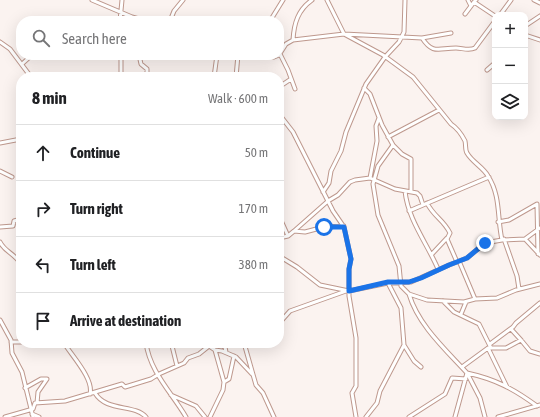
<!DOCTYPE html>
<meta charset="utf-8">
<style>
:root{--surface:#fff;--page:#f6f6f6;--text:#202124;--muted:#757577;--line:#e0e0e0}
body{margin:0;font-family:"Asap Condensed",sans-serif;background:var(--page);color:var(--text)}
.controls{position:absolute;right:12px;top:12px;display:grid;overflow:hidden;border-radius:8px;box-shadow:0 4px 16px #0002}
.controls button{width:36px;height:36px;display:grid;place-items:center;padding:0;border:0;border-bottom:1px solid var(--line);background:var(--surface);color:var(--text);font:20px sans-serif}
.stop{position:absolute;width:12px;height:12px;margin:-9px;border:3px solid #1a73e8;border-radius:50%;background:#fff}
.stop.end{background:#1a73e8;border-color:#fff;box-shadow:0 1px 4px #0008}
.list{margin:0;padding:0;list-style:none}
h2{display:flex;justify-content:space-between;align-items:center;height:52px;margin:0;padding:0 16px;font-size:17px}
h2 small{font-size:13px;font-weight:400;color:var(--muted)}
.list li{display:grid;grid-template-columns:26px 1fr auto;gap:12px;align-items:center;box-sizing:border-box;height:56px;padding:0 16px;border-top:1px solid var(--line)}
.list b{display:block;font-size:15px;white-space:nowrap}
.list em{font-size:13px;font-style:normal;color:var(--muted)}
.icon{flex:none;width:22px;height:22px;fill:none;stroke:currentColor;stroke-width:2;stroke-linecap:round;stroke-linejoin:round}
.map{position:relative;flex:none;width:540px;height:417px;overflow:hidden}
.search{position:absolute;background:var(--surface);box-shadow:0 4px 16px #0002;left:16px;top:16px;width:268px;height:44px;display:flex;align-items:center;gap:10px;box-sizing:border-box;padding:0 14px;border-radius:16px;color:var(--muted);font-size:15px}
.panel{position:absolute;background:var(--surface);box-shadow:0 4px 16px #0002;left:16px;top:72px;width:268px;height:276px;border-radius:16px}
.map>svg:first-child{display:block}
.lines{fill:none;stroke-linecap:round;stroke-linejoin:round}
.minor-casing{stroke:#be988d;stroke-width:5}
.minor{stroke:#fff;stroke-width:3}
.route{stroke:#1a73e8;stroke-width:5}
</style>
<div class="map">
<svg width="540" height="417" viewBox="0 0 540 417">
<rect width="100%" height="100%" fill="#fbf3f0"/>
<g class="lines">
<defs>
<path id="minor" d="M92,0L132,17L146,21
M327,0L344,34L383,55L413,77L451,124C457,128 462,135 465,141C466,145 465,150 467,153C472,162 483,167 488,176C501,196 497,218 502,240
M468,0L471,6
M476,0L474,2L495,16
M534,0L540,3
M465,14L474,2
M500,15L511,0
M120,21L122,0
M170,21L174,11L183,0
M270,21L283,0
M525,26L540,16
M525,35L540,40
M422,38L451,33
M293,40C294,23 298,10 312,0
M0,42L10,49L31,77
M280,54L288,70L295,89
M139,55L141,64L147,69V77
M266,55L274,57L279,55
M279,55L286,44L293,40L344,34L422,38C433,55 439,48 456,48C462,48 469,51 475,48L495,21
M22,64L32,55
M487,70L495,63
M121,77V55
M214,77L217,55
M236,77L238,55
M279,87L291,79
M364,88L370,94L382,125L393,145L402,154L411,159V192
M279,114L293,132L333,211L344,227L351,259L349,269V296L356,338V386L352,393L356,417
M388,137L439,110
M0,143L21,139
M393,145L378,166L373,184L378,215L399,266L401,286L409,294L427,300L464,302L475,299L497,298L516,290L540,284
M0,171L12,177
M370,178L377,141L376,126L379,118
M405,191C408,220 427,243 438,269
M323,192L329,183L331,171L341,151L346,132L366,84L385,57L399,42L404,32L405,0
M427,203C434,217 443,219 450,233L447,239L457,262
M409,211L423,205
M279,216L288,236
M498,222L509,220L537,204L538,254
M0,227L13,226L14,221L21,219
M294,231L305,232L324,227L344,226
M279,238L288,236L294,231L328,201L338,195L350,182L355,180L370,178L395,189L417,193L420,196L423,205L489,177
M504,239L517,276L519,289
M525,239L540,228
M0,242C5,252 14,253 21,264
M432,254L447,238
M279,256L297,267L320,285L349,291L388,283L411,282L449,265L467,258L485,243L502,240L525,239L540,255
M459,261L475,299
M409,294C418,325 446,350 467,373L455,417
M443,301L454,312L479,324L491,348
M461,314L466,302
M0,320L11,340L12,353L22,372L33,417
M282,320L290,311L346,291
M511,329L521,340
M11,342H21
M64,343C72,356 94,379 90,394
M146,343C150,372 172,393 186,417
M173,343L172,346L177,366
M218,343L225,347L226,352
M244,343L256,385L263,393L274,417
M490,344L513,327L516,323L540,303
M404,345L414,361L421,367
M488,348L507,387
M215,350L224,382
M462,367L488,348H506L521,340L530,351L540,354
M467,373C495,379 514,389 537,406
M467,373L480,398L485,417
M25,388L41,379H47L38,392L37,403
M95,393C106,412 135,404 146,417
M171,395L196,406L205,417
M32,414L39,417
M5,417L33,409L35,403L65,401L122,384L125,387L151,379L159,374L184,363L188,358L199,354L209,346L215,350L222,351L236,357L252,374
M210,417L223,390L224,382L229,379L234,356
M366,417L377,403L380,391L404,345L401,308L388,283
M409,417L445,394L452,378L466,379
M498,417L540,405"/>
</defs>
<use href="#minor" class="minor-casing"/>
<use href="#minor" class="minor"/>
</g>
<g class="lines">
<path class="route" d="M324,227H344L351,259L349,269V291L388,282H409L421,278L449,265L467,258L485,243"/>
</g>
</svg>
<div class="controls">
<button>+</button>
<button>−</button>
<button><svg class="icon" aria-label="layers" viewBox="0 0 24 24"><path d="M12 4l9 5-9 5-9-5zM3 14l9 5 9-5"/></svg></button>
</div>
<div class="stop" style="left:324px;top:227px"></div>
<div class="stop end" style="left:485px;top:243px"></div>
<div class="search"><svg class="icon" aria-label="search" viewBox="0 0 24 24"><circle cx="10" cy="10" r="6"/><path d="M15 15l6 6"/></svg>Search here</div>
<section class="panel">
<h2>8 min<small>Walk · 600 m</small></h2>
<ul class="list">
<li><svg class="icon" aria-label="ahead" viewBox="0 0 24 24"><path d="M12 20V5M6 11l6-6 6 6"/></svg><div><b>Continue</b></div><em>50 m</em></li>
<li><svg class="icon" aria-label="right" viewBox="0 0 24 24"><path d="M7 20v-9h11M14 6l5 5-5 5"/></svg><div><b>Turn right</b></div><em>170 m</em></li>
<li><svg class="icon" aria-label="left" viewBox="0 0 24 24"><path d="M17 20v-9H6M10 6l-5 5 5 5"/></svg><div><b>Turn left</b></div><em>380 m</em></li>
<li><svg class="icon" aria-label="arrive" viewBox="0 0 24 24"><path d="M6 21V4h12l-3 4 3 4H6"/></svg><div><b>Arrive at destination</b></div></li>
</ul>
</section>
</div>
